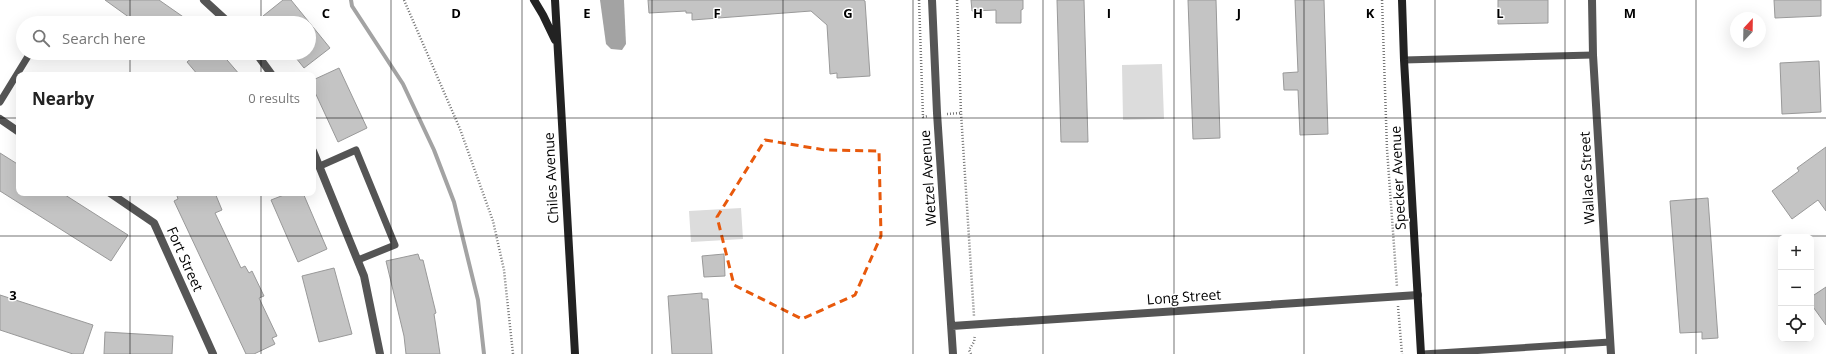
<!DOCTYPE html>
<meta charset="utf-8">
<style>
:root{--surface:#fff;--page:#f6f6f6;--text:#222;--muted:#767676;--line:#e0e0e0}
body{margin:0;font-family:"Open Sans",sans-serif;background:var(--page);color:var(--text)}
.controls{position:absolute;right:12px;bottom:12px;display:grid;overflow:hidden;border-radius:8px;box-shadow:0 4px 16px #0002}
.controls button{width:36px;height:36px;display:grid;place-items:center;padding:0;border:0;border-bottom:1px solid var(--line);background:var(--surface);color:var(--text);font:20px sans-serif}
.compass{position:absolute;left:1730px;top:12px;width:36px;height:36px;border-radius:50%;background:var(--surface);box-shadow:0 4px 16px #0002;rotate:22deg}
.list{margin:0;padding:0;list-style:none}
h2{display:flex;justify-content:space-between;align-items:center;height:52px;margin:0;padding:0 16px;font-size:17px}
h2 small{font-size:13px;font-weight:400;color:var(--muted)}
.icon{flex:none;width:22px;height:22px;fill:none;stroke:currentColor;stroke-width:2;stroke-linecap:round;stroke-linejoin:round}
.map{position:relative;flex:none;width:1826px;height:354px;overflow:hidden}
.search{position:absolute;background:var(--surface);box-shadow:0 4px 16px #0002;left:16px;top:16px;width:300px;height:44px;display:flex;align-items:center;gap:10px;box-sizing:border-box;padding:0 14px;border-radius:22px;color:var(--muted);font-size:15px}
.panel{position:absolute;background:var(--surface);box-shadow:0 4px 16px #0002;left:16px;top:72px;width:300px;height:124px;border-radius:8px}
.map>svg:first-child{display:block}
.green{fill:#dcdcdc}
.water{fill:#a3a3a3}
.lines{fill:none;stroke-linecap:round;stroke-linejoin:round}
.stream{stroke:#a3a3a3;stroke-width:4}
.building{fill:#c4c4c4;stroke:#999}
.path{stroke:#777;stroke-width:2.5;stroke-dasharray:1 2;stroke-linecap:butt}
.lane{stroke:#555;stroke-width:7}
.street{stroke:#555;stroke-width:8}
.secondary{stroke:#222;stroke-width:8}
.marked{fill:none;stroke:#e8590c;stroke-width:3;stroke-dasharray:8 5;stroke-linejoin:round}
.grid{fill:none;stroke:#000;stroke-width:1;stroke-opacity:0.55}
.labels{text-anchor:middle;stroke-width:3;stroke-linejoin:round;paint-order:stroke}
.street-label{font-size:14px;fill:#000;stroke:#fff}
.grid-label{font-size:13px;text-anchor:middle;font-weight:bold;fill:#000;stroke:#fff;stroke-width:3;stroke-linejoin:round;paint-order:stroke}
</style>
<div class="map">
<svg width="1826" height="354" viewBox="0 0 1826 354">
<rect width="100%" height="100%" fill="#fff"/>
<path class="green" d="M1162,64L1164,119L1123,120L1122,65Z
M741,208L743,239L691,242L689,211Z"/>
<path class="water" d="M600,0H624L626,44L622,50L611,49L606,44Z"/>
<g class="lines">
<path class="stream" d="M351,0L352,6L403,84L434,150L454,202L478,300L484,354"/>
</g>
<path class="building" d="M105,0H159L192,23H137Z
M283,0H291L330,48L304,68L292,53H309V23H268L263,16Z
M648,0H863L865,1L870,76L837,78V73L830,74L827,25L811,11L692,20V13H686V11L649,13Z
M971,0H1023V9L1021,10V23H996V10L972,11Z
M1057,0H1084L1088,142H1061Z
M1188,0H1216L1220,138L1193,139Z
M1295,0H1324L1328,134L1300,135L1298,90H1284L1283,73L1298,72Z
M1498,0H1548V23L1498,24Z
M1774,0H1821V16L1775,18Z
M198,53H221L240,75H198L187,62Z
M1819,61L1821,112L1782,114L1780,63Z
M339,68L367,128L338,142L313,88V80Z
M1826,147V211L1818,200L1792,219L1772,191L1799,171L1797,168Z
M0,153L19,165V193H62L128,235L111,261L0,191Z
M176,193H215L222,210L215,213L241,268L245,266L249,273L252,271L264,296L259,298L277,336L272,338L275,344L254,354H246L174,201L178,199Z
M289,193H303L327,249L298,262L271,200Z
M1708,198L1718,338L1702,339V332L1680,333L1670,201Z
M418,254L420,260H423L436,313L434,314L440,354H406L404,336L386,261Z
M724,254L725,276L704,277L702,256Z
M334,268L352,334L319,342L302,276Z
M1826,287V325L1811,304V297Z
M702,293V299H708L712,354H672L668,296Z
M0,295L93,325L83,354H73L0,330Z
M105,332L173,336L172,354H104Z"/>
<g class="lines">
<path class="path" d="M404,0L460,129L493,221L504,270L513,354
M919,0L923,117L928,116
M957,0L961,113L974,316
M1382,0L1387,149L1397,287
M947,114L961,113
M1398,306L1402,354
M971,354L969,350L974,342L975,335"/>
<path class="lane" d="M1404,60L1593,55
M0,102L30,53
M320,166L356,150L395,245L358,260
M1423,354L1610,342"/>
<path class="street" d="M204,0L229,23
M932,0L937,113L953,354
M1592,0L1593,55L1611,354
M256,53L272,75
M0,119L19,132
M313,151L364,276L380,354
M110,193L154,223L213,354
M952,326L1418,295"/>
<path class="secondary" d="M534,0L543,15L555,40
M555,0L575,354
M1402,0L1404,60L1421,354"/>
</g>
<path class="marked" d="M765,140L825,150L879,151L881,236L855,295L802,319L734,285L717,217Z"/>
<path class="grid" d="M130,0V23M261,0V23M391,0V354M522,0V354M652,0V354M783,0V354M913,0V354M1043,0V354M1174,0V354M1304,0V354M1435,0V354M1565,0V354M1696,0V354M130,53V75M261,53V75M0,118H19M313,118H1826M130,193V354M261,193V354M0,236H1826"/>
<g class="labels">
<g class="street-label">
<text transform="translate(551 178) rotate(-93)" y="5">Chiles Avenue</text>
<text transform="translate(928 178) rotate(-94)" y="5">Wetzel Avenue</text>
<text transform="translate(1398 178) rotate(-93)" y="5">Specker Avenue</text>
<text transform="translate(1587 178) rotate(-93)" y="5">Wallace Street</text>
<text transform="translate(185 259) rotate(66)" y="5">Fort Street</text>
<text transform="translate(1184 297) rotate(-4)" y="5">Long Street</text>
</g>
</g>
<g class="grid-label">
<text x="326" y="18">C</text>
<text x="456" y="18">D</text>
<text x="587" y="18">E</text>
<text x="717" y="18">F</text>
<text x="848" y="18">G</text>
<text x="978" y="18">H</text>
<text x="1109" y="18">I</text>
<text x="1239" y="18">J</text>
<text x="1370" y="18">K</text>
<text x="1500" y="18">L</text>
<text x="1630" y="18">M</text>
<text x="13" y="300">3</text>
</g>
</svg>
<div class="controls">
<button>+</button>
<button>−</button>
<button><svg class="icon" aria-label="locate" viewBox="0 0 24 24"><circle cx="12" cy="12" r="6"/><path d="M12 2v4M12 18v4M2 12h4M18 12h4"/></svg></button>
</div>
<svg class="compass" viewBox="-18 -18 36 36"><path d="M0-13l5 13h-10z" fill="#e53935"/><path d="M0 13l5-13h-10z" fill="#767676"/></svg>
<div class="search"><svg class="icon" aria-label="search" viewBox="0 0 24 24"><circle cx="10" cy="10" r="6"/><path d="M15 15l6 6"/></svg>Search here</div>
<section class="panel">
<h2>Nearby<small>0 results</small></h2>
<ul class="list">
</ul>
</section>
</div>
